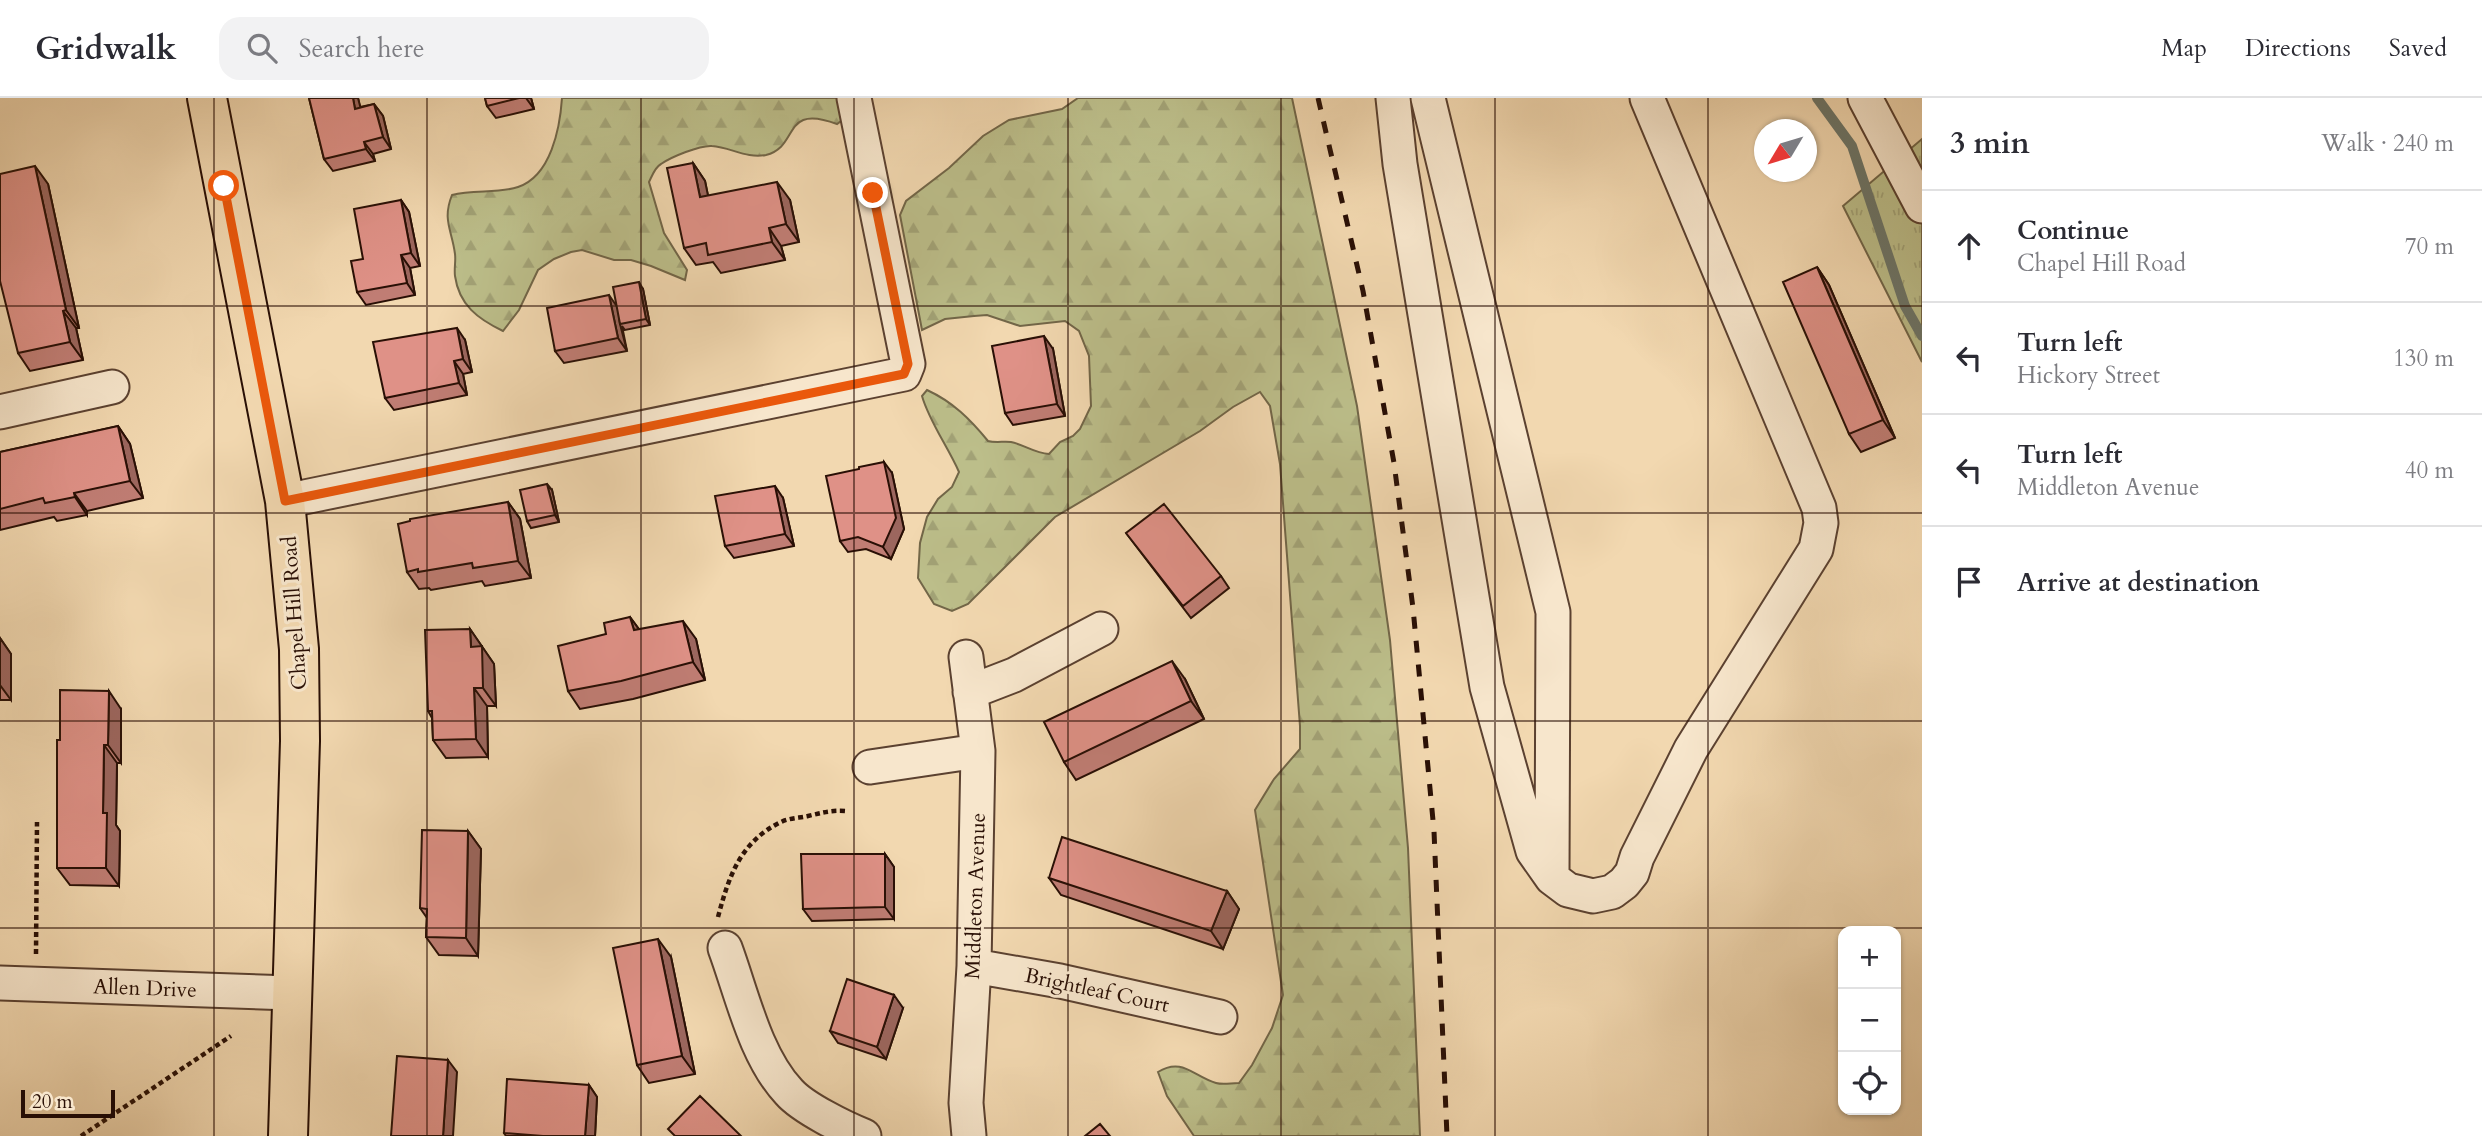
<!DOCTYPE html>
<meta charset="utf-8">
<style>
:root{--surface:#fff;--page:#f2f2f3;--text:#2b2b33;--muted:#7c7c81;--line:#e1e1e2}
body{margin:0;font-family:Cardo,serif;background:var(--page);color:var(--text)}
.controls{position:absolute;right:21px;bottom:21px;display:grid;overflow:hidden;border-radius:14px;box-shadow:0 2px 5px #0004}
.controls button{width:63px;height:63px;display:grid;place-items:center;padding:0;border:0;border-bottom:2px solid var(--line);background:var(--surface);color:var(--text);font:35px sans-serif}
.compass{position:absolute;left:1754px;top:21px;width:63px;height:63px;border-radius:50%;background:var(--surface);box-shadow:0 2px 5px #0004;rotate:232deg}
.scale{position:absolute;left:21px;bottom:18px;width:94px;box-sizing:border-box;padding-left:7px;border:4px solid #290f05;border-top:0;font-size:19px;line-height:24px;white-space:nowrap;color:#290f05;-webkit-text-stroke:5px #f7e6cc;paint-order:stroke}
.stop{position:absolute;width:21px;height:21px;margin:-16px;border:5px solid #ea580c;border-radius:50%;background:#fff}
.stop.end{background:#ea580c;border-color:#fff;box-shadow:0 2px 7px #0008}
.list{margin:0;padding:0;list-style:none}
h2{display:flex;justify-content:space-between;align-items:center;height:91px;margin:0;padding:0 28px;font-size:30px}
h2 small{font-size:23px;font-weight:400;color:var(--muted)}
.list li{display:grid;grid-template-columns:46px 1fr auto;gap:21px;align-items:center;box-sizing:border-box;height:112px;padding:0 28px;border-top:2px solid var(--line)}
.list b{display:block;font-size:26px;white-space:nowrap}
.list p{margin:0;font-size:23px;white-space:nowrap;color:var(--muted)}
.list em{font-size:23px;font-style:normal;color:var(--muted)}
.icon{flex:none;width:38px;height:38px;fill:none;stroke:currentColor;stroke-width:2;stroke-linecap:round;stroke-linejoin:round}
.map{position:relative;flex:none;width:1922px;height:1038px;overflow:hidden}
header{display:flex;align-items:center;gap:42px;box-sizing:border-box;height:98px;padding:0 35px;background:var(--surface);border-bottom:2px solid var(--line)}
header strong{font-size:33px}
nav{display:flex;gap:38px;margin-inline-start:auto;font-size:24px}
.search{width:490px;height:63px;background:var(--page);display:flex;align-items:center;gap:18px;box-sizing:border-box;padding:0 24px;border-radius:21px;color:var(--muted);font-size:26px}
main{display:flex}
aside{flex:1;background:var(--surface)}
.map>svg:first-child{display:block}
.forest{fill:url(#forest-firs);stroke:#726648;stroke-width:2}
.park{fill:url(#park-tufts);stroke:#726648;stroke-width:2}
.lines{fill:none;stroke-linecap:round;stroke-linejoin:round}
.stream{stroke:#6d7669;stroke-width:10}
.minor-casing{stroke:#5b4130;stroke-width:37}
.major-casing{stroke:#290f05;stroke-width:42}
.path{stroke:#290f05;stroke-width:4.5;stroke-dasharray:5 3.5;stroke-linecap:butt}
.minor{stroke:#f7e6cc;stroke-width:33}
.major{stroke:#f2d8b0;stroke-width:38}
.rail{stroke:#290f05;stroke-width:5;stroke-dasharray:12 12;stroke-linecap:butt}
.wall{fill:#c07d74;stroke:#290f05;stroke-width:2}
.shaded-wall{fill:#9c665e;stroke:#290f05;stroke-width:2}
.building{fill:#df9187;stroke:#290f05;stroke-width:2}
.route{stroke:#ea580c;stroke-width:9}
.grid{fill:none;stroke:#290f05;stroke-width:2;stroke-opacity:0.55}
.labels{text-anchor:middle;stroke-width:6;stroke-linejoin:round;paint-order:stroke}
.street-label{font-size:21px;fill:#290f05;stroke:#f7e6cc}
</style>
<header>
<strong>Gridwalk</strong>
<div class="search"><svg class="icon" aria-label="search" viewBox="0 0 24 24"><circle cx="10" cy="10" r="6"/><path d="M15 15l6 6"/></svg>Search here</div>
<nav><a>Map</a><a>Directions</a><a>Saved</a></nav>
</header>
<main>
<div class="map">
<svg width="1922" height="1038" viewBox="0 0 1922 1038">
<defs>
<pattern id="forest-firs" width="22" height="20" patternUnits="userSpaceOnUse" patternTransform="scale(1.75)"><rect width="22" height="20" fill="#bcbe8a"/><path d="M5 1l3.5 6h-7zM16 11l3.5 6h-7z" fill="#a2a276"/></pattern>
<pattern id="park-tufts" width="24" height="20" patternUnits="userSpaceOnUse" patternTransform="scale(1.75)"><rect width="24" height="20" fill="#bcbe8a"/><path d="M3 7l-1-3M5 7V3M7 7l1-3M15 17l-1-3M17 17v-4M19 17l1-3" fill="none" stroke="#a2a276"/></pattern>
</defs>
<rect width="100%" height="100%" fill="#f2d8b0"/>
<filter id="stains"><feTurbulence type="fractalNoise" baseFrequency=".00286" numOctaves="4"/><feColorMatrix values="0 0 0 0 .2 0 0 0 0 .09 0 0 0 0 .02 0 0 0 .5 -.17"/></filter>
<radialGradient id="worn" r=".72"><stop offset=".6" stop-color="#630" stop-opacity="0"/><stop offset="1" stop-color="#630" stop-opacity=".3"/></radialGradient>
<path class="forest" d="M562,0H840L845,20L837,26C781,5 800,49 766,57C747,61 730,49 712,48C700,47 671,59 661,66C655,69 652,78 649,84L664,135L687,172L685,182L651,168L631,162H614L582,152L571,154L554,161L538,172L519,212L503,233C478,221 459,207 455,178C454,170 456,163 455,156C452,132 442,122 452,97C473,91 498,96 518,89C551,78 560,30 562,0Z
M1078,0H1292L1357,308L1390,542L1408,750L1420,1038H1194L1167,998L1158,974C1182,959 1193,978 1216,985C1223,987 1231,985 1239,985L1252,967L1272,930L1283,897L1255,712L1274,681L1300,651V628L1280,366L1270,308L1260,294L1233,309L1200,333L1055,419L968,506L952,513L934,506L918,480L920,445L927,419L938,401L952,389L959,374C948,349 929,323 922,298L927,292C953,304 970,321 988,343C996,345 1004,343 1011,344C1025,347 1034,355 1049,356L1060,344L1073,338L1080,331L1091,308L1089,258L1079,233L1065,223L1020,228L987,217L974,218L945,221L922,232L900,117L906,103L949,70L983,38L1009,22L1062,11Z"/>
<path class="park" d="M1922,41V264L1843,108Z"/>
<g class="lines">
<path class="stream" d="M1817,0L1852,48L1905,208L1922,238"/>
<defs>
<path id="minor" d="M1393,0L1400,66L1487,589L1533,753L1552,780L1568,792L1593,798L1612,794L1624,785L1632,775L1637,759L1691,651L1816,451L1821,425L1819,410L1647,0
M1428,0L1553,514L1552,777
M1865,0L1922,108
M0,314L112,289
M285,403L904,276L908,266L854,0
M966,559L978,653L974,868L966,1005L969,1038
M970,594L1014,577L1101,531
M870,669L978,653
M725,850C742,896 755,958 789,994C803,1010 844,1030 864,1038
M974,868L1060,883L1220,919
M0,885L291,895"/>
<path id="major" d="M207,0L285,403L299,551L300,643L288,1038"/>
</defs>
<use href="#minor" class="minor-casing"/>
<use href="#major" class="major-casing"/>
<path class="path" d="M718,819C729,778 740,744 781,724C789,720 799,720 808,718C821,715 831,712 845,713
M36,856L37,724
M81,1038L231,938"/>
<use href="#minor" class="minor"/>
<use href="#major" class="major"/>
<path class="rail" d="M1318,0L1363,193L1394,365L1413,510L1434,733L1447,1038"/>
</g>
<path class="wall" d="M309,0H358L360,9L374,6L383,18L391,51L373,56L375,63L333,73L324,61Z
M485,0H531L534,11L496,20L487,8Z
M693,65L705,83L708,98L790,102L799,144L781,148L785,162L721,175L713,164L696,167L684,150Z
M48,86L79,230H76L83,262L30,273L18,255Z
M401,102L409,114L420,168L410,170L415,197L366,207L357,194L363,161Z
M1817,169L1829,187L1895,340L1861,354L1849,336Z
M643,191L650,227L625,232L622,228L627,253L564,265L555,253L616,208Z
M465,242L472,274L463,276L467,297L394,312L385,300Z
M1053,251L1065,318L1013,327L1005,315Z
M118,328L130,346L143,400L87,413V417L57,423L54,419L0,432V354Z
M892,375L904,431L891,461L866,451L848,454L840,443Z
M552,392L559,424L531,430L527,423Z
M783,400L794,448L734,460L725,448Z
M508,404L520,421L531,480L485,488L482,483L431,492L429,490L419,491L407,474Z
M1126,435L1221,478L1229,490L1191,520Z
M630,519L639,531L696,541L705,582L633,601L580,611L568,593L606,536Z
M470,531L494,566L496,608H487L488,659L446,660L433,642L432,620L428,613Z
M0,540L11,556V602H0Z
M1185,581L1204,621L1076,682L1064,664Z
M121,611V665H117L116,727L120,733L119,788L70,787L57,770L60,642Z
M468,733L481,751L478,858L439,857L426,839L427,820L420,810Z
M885,756L894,769V821L812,823L803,811Z
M1049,780L1227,793L1239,811L1223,851L1061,797Z
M671,859L695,976L649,985L637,967Z
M903,910L886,961L838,945L830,933Z
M589,987L597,999L595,1038H506L504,1035Z"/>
<path class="shaded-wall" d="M353,0H358L364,23L355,11Z
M526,0H531L534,11Z
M374,6L383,18L391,51L383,39Z
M364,44L373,56L375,63L366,51Z
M693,65L705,83L712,117L700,99Z
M35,68L48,86L79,230L66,212Z
M777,84L790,102L799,144L786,126Z
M401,102L409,114L420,168L411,155Z
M769,130L781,148L785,162L772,144Z
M401,157L410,170L415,197L407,185Z
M1817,169L1829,187L1895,340L1883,322Z
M639,184L643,191L650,227L646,221Z
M609,197L618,210L620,226L627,253L618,240Z
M63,213L76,230L83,262L70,244Z
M457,230L465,242L472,274L463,261Z
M1044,238L1053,251L1065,318L1057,306Z
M454,263L463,276L467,297L459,285Z
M118,328L130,346L143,400L130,383Z
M884,364L892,375L904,431L891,461L883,449Z
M547,386L552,392L559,424L555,417Z
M775,388L783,400L794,448L785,436Z
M74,395L87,413V417L75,399Z
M508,404L520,421L531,480L518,463Z
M630,519L643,537L634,532Z
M683,523L696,541L705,582L693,564Z
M470,531L494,566L496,608L483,590L471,549Z
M0,540L11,556V602L0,587Z
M1172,563L1185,581L1204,621L1191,603Z
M474,590L487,608L488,659L476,641Z
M109,593L121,611V665L108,647Z
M104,647L117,665L116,727L120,733L119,788L106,770L103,715Z
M468,733L481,751L478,858L466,840Z
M885,756L894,769V821L885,809Z
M1227,793L1239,811L1223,851L1211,833Z
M658,841L671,859L695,976L682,958Z
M894,897L903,910L886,961L877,949Z
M448,962L457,974L453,1038H443Z
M589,987L597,999L595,1038H585Z"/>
<path class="building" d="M309,0H353L355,11L374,6L383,39L364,44L366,51L324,61Z
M485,0H519L487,8Z
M693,65L700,99L777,84L786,126L769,130L772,144L708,157L706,145L684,150L667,70Z
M35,68L66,212L63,213L70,244L18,255L0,183V76Z
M401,102L411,155L401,157L407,185L357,194L351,163L363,161L354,111Z
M1817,169L1883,322L1849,336L1783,184Z
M639,184L646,221L620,226L613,189Z
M609,197L618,240L555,253L547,210Z
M457,230L463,261L454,263L459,285L385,300L373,244Z
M1044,238L1057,306L1005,315L992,248Z
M118,328L130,383L74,395L75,399L45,405L43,400L0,411V354Z
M884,364L896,420L883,449L858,439L840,443L826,378L859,371V369Z
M547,386L555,417L527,423L520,392Z
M775,388L785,436L725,448L715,398Z
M508,404L518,463L473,470L472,465L418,474V471L407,474L398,426L410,423V421Z
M1164,406L1221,478L1183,508L1126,435Z
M630,519L634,532L683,523L693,564L621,583L568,593L558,548L606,536L604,525Z
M470,531L471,549L482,548L483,590H474L476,641L433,642L432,613H428L425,532Z
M1172,563L1191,603L1064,664L1044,624Z
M60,592L109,593L108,647H104L103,715H107L106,770H57V642H60Z
M422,732L468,733L466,840L426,839L427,811L420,810Z
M1062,739L1227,793L1211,833L1049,780Z
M801,756H885V809L803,811Z
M658,841L682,958L637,967L613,850Z
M847,881L894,897L877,949L830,933Z
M397,958L448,962L443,1038H391Z
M507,981L589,987L585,1038H543L504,1035Z
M700,998L741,1038H675L668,1031Z
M1100,1026L1110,1038H1085Z"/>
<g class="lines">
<path class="route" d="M224,88L285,403L904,276L908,266L873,95"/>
</g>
<path class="grid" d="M214,0V1038M427,0V1038M641,0V1038M854,0V1038M1068,0V1038M1281,0V1038M1495,0V1038M1708,0V1038M0,208H1922M0,415H1922M0,623H1922M0,830H1922"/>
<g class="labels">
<g class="street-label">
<text transform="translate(294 515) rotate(-94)" y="7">Chapel Hill Road</text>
<text transform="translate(975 798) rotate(-88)" y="7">Middleton Avenue</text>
<text transform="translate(145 890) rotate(2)" y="7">Allen Drive</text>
<text transform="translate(1097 892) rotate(12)" y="7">Brightleaf Court</text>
</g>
</g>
<rect width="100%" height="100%" filter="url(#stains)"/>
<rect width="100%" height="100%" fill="url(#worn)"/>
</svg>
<div class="controls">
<button>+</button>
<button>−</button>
<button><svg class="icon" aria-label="locate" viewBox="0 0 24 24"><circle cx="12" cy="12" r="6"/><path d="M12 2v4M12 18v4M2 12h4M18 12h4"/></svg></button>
</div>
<svg class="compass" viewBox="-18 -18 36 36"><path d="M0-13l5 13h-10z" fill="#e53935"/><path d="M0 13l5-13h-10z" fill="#7c7c81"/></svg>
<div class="scale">20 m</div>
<div class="stop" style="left:224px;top:88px"></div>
<div class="stop end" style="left:873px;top:95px"></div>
</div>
<aside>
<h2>3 min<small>Walk · 240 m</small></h2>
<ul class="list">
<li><svg class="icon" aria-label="ahead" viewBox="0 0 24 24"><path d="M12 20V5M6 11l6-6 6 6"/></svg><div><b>Continue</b><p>Chapel Hill Road</p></div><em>70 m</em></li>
<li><svg class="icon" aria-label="left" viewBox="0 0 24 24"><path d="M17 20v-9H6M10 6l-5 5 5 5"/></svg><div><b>Turn left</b><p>Hickory Street</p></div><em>130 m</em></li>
<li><svg class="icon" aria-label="left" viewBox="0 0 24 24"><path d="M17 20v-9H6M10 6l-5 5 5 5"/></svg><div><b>Turn left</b><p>Middleton Avenue</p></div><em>40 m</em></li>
<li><svg class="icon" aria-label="arrive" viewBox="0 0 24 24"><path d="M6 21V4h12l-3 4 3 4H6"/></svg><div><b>Arrive at destination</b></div></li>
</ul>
</aside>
</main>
